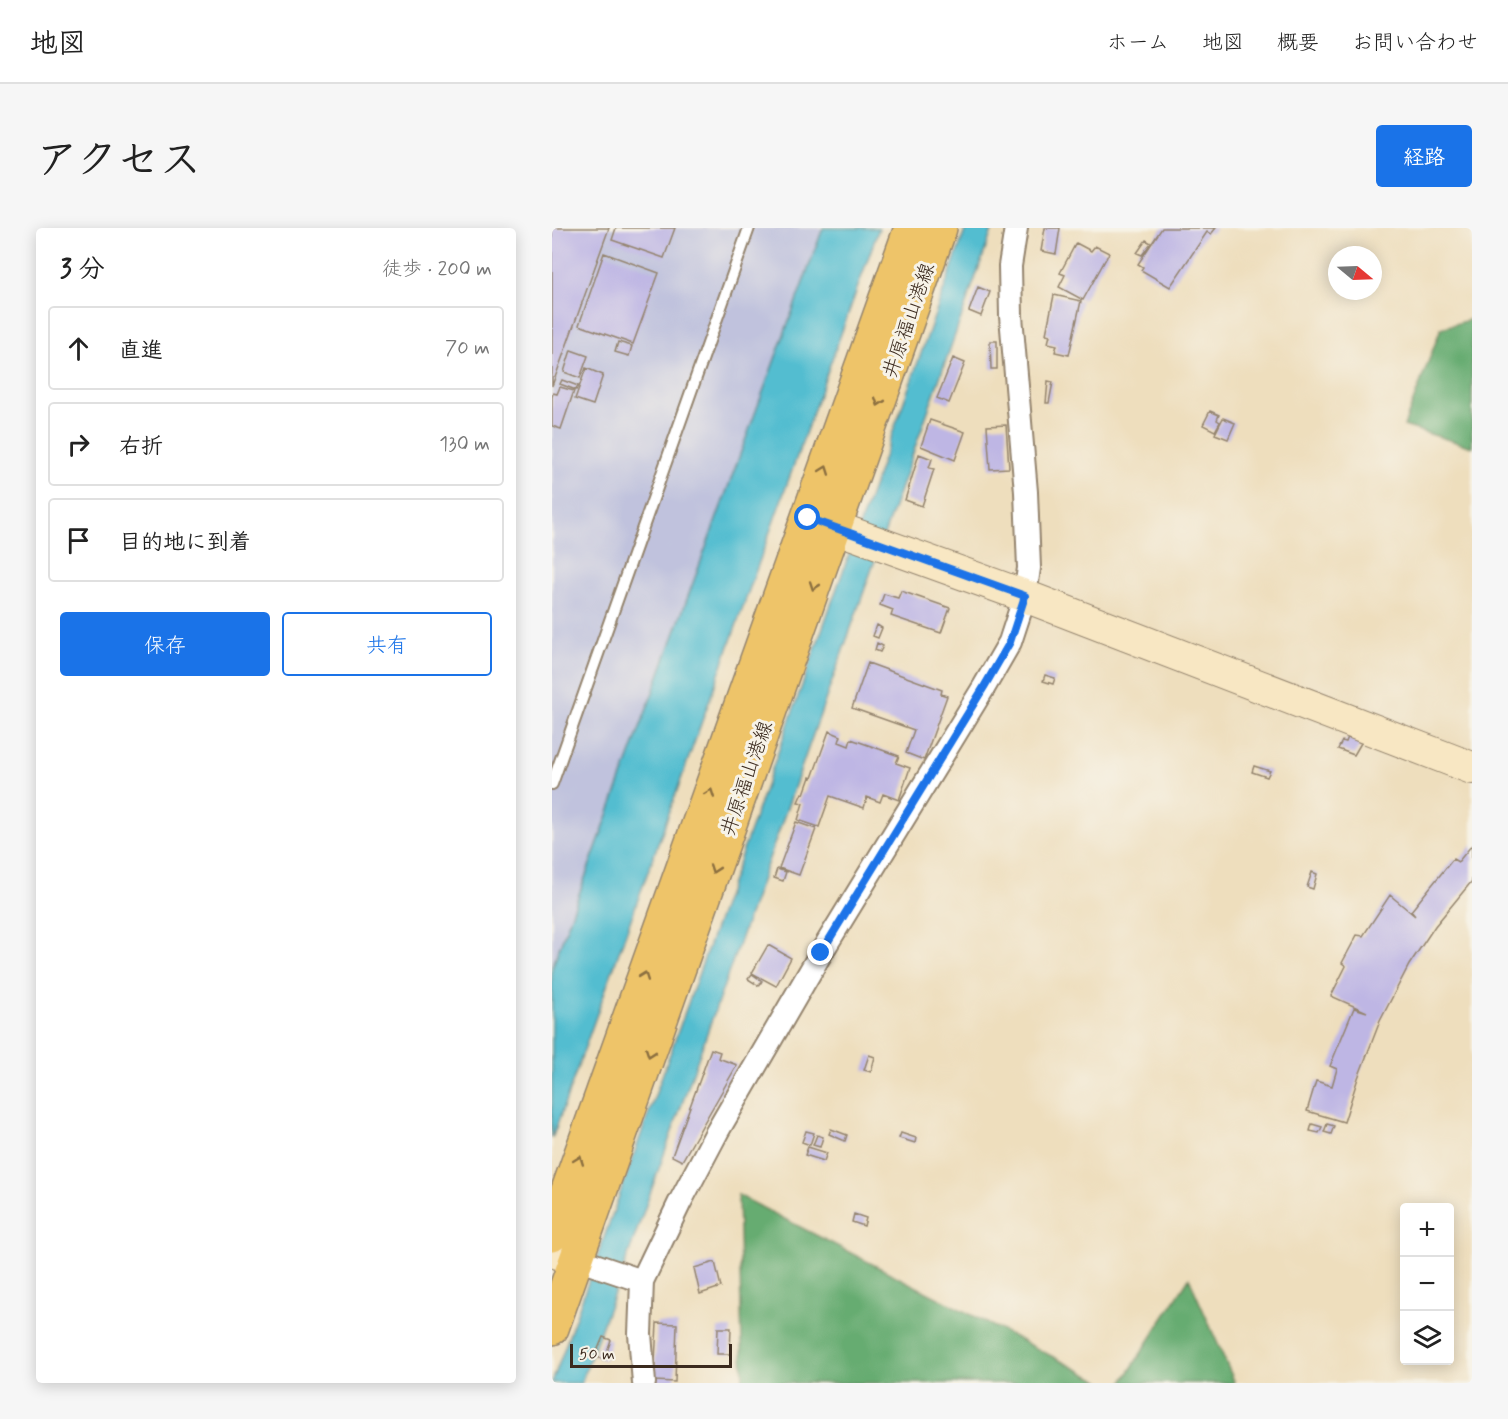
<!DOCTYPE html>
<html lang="ja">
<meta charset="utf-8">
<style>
:root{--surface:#fff;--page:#f6f6f6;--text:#222;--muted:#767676;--line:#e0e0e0;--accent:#1a73e8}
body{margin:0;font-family:Mynerve,"Klee One",sans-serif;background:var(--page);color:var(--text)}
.controls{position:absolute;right:18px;bottom:18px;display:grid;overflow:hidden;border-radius:6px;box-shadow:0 3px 15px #0003}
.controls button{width:54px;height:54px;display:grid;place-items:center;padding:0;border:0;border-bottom:2px solid var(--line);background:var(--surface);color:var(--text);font:30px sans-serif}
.compass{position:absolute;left:776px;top:18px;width:54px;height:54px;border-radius:50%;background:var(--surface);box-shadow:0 3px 15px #0003;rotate:109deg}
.scale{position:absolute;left:18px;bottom:15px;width:162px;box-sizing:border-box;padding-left:6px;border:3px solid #3b2a1e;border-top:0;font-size:16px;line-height:21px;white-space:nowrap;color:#3b2a1e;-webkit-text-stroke:4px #f7f3e8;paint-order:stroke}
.stop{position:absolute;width:18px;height:18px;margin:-14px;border:4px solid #1a73e8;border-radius:50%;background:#fff}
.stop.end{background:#1a73e8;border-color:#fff;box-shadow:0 2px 6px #0008}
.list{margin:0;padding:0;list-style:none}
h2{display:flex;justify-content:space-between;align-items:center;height:78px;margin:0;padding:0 24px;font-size:26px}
h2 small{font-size:20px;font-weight:400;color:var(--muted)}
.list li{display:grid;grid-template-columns:39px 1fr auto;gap:18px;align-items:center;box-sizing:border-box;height:84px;margin:0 12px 12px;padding:0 12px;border:2px solid var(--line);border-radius:6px}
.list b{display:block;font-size:22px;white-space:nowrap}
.list em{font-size:20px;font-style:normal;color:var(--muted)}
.actions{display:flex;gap:12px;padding:18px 24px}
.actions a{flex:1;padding:14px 0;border:2px solid var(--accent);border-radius:6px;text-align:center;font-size:21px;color:var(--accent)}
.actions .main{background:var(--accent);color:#fff}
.icon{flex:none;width:33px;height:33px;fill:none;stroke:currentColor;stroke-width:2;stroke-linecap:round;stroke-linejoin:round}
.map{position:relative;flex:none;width:920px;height:1155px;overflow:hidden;border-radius:6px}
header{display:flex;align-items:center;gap:36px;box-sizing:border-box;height:84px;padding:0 30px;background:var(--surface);border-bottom:2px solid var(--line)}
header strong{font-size:28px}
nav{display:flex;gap:33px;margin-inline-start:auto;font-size:21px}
.intro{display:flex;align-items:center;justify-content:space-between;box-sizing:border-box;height:144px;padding:0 36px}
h1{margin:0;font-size:42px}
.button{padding:15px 27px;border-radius:6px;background:var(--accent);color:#fff;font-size:21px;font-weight:700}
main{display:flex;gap:36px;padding:0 36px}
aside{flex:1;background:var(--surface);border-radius:6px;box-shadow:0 3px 15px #0003}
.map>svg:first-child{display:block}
.industrial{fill:#c0c2dd}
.forest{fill:#66ac71;stroke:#506b48;stroke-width:1.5}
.water{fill:#53bdd0;stroke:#477477;stroke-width:1.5}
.building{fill:#beb6e4}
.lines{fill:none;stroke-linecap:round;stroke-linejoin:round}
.lane-casing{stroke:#94846e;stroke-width:14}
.street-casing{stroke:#94846e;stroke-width:26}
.secondary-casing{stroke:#94846e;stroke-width:34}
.primary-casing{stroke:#94846e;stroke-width:36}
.lane{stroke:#fff;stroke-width:10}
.street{stroke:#fff;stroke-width:22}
.secondary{stroke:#f8e7c3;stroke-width:32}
.primary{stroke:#eec469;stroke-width:33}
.oneway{stroke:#8c6f40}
.route{stroke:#1a73e8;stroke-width:8}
.labels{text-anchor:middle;stroke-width:6;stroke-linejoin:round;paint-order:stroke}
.street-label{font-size:20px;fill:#3b2a1e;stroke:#f7f3e8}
</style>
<header>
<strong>地図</strong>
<nav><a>ホーム</a><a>地図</a><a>概要</a><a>お問い合わせ</a></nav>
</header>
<div class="intro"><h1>アクセス</h1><a class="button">経路</a></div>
<main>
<aside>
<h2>3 分<small>徒歩 · 200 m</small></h2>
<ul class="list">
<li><svg class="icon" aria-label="ahead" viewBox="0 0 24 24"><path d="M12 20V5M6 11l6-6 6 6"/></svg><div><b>直進</b></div><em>70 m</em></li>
<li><svg class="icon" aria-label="right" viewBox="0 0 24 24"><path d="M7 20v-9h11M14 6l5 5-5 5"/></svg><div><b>右折</b></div><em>130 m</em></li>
<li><svg class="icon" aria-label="arrive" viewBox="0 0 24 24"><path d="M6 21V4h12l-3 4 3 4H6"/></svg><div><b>目的地に到着</b></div></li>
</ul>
<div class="actions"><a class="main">保存</a><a>共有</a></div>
</aside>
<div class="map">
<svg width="920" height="1155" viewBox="0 0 920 1155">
<rect width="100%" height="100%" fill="#f7f3e8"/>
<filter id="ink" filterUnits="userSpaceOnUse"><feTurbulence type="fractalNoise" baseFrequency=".0167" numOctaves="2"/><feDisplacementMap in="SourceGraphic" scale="12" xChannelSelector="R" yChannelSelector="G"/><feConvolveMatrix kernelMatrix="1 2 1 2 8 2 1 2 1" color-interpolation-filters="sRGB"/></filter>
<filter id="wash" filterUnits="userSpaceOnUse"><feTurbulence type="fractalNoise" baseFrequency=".008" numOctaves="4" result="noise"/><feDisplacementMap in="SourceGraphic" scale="24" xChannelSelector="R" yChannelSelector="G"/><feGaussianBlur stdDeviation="1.35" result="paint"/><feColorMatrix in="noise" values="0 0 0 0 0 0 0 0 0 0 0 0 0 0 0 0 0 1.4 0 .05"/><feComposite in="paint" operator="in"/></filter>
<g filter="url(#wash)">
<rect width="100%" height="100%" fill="#eedebd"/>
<path class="industrial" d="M0,0H287L0,798Z"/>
<path class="forest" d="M920,91V219L852,198L889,100Z
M186,967L552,1155H191Z
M637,1050L683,1155H570Z"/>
<path class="water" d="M271,0H327L0,911V740Z
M414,0H441L78,1022L29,1155H0Z"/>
<g id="blocks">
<path class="building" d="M0,0H57L0,158Z
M64,0H123L112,30L60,12Z
M493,0H508L504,26L489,23Z
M610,0H664L659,6L655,4L618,59L589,42L591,39L586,36Z
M594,12L599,15L590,27L585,25Z
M524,15L539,23L543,18L557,25L531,72L507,59L513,47L508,45Z
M52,25L107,45L81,116L27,97Z
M426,59L438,64L429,88L417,83Z
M502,67L529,73L517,127L503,124L505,117L496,115L498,107L494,106Z
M438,113H445V141H439Z
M66,114L80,118L77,128L63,124Z
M19,122L36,128L28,150L12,144Z
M401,130L413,135L397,175L385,170Z
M34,140L51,147L41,177L23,171Z
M10,152L26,158L24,162L8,156Z
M496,153L501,154L497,175H494Z
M8,159L22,163L9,201L0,198V169L1,165L5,166Z
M658,183L667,187L665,192L668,194L663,203L651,197Z
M671,190L683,195L676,211L663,206Z
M378,192L413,204L403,232L369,218Z
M454,197L457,240L438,241L435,198Z
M367,226L380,231L377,240L382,241L370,278L353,272Z
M349,363L398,380L389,405L339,388L341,382L328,377L332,366L346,370Z
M325,397L330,400L326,410L321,408Z
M325,415L331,418L328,424L323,422Z
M316,435L390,462L389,466L395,468L372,532L354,525L362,502L300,480Z
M493,447L503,450L501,456L491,453Z
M277,503L289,508L287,514L297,518L299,511L347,528L344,535L358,540L347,572L331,566L328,574L315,569L312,580L278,568L267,599L246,592L251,575L246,574L250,565L252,566L258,549L260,550Z
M796,509L809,515L802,527L786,521L790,513L794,514Z
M702,538L718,543L715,549L700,544Z
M244,594L264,601L247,647L227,640Z
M920,617V653L883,698L857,737L828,793L806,850L792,894L755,883L764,853L780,858L785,841L778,838L802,780L815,784L779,768L794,738L790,735L805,707L811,708L838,667L863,688L859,683L901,631L906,634Z
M225,641L234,644L231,653L222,650Z
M760,644L765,646L761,661L755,659Z
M216,717L239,730L224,758L200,745Z
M200,746L210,753L207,758L196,751Z
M159,821L168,824L166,830L185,837L130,933L120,928Z
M317,827L323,829L319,844L312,842Z
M760,896L770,899L767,905L758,903Z
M775,896L782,898L779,906L772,904Z
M279,901L295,907L293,913L277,906Z
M254,903L262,905L258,917L250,914Z
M349,905L364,910L363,915L347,910Z
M265,907L271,909L268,919L261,917Z
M256,919L275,925L272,933L253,927Z
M302,986L314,990L312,998L300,994Z
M163,1034L169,1059L148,1066L142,1040Z
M105,1095L125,1096L123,1154L102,1153Z
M166,1100H179L178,1126H165Z
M51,1109L59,1112L52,1132L43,1128Z"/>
</g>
</g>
<g filter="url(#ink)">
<use href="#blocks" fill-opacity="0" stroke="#94846e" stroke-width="1.5"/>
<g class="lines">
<defs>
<path id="lane" d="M0,556L197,0"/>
<path id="street" d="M25,1031L90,1053
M92,1155L88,1106L90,1053L128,974L165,904L269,725L432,459L458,414L473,368L477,340L474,264L459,88L458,38L464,0"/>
<path id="secondary" d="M257,290L473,368L920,540
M0,1023L25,1031"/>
<path id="primary" d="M0,1007L359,0
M0,1100L388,0"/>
</defs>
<use href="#lane" class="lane-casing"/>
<use href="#street" class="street-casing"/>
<use href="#secondary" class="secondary-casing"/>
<use href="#primary" class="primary-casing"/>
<use href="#lane" class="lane"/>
<use href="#street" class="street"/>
<use href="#secondary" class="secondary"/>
<use href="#primary" class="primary"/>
</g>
<defs><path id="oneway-chevron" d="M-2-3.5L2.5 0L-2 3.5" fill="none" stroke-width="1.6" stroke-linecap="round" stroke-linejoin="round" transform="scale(1.5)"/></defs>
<g class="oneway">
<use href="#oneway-chevron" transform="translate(327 174) rotate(109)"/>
<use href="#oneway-chevron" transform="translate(273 242) rotate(-70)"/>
<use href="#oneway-chevron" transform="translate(262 358) rotate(109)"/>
<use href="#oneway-chevron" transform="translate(158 565) rotate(-70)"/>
<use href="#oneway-chevron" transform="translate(162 641) rotate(109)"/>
<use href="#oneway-chevron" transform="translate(92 748) rotate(-70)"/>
<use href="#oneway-chevron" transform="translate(98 825) rotate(109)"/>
<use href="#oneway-chevron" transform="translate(27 932) rotate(-70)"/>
</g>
</g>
<g class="lines" filter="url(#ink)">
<path class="route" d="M256,290L473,368L458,414L432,459L269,725"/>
</g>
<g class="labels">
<g class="street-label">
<text transform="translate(356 92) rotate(-71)" y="7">井原福山港線</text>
<text transform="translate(194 550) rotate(-71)" y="7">井原福山港線</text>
</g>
</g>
</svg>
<div class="controls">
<button>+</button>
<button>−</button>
<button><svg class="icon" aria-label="layers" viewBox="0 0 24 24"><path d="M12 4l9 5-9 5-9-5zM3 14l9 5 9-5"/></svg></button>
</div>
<svg class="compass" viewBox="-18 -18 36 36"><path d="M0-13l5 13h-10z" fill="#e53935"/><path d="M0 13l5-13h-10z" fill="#767676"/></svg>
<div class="scale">50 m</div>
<div class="stop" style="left:256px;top:290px"></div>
<div class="stop end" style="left:269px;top:725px"></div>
</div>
</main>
